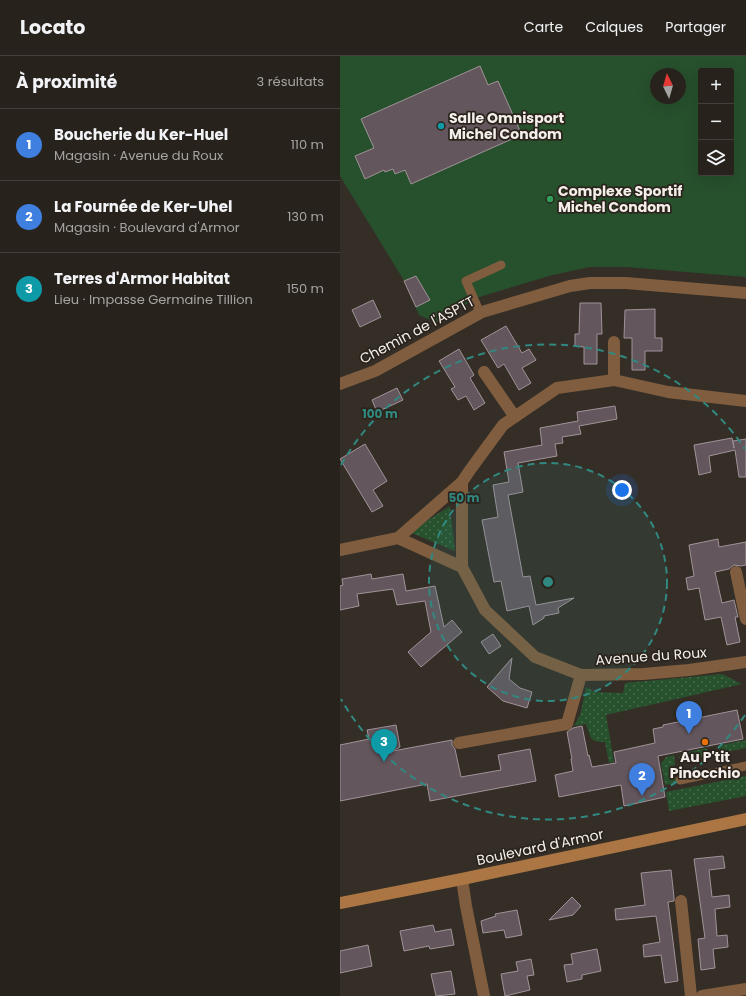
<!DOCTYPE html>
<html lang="fr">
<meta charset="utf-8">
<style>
:root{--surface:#28221c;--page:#342f29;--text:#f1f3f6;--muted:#a5a4a3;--line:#443f3b;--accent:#2563eb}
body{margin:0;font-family:Poppins,sans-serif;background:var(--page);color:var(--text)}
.controls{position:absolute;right:12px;top:12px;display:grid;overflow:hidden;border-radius:4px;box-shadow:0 4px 16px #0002}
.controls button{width:36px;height:36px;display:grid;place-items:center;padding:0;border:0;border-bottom:1px solid var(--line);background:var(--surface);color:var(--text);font:20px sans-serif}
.compass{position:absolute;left:310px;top:12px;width:36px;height:36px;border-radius:50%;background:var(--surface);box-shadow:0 4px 16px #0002;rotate:355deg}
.you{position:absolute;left:282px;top:434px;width:14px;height:14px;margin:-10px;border:3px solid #fff;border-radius:50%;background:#1a73e8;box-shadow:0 0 0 6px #1a73e833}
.badge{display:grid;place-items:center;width:26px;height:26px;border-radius:50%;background:var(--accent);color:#fff;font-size:13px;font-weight:700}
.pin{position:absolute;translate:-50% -33px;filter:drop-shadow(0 1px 2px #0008)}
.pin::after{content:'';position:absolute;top:21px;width:14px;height:12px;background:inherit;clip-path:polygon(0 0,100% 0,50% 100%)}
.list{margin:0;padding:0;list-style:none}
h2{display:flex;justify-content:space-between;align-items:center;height:52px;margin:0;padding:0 16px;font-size:17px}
h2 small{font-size:13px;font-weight:400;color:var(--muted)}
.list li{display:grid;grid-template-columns:26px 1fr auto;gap:12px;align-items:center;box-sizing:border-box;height:72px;padding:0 16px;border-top:1px solid var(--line)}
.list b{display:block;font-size:15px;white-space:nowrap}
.list p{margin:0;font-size:13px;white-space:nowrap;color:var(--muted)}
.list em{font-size:13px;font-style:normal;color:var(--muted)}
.icon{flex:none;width:22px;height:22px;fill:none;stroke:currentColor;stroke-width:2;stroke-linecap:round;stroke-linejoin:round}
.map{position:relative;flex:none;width:406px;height:940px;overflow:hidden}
header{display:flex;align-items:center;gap:24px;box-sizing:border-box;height:56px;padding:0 20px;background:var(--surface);border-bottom:1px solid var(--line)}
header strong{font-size:19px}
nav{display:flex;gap:22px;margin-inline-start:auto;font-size:14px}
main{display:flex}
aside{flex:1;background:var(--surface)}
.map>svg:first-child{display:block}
.grass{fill:url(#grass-dots)}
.garden{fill:#27502d;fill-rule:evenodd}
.building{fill:#63575d;stroke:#a09399}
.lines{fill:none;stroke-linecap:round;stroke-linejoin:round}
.lane{stroke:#7f5d3e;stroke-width:9}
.street{stroke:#7f5d3e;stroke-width:12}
.secondary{stroke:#ab7643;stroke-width:12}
.ring{fill:none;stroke:#318881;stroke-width:2;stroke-dasharray:7 5}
.culture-dot{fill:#0f9aa8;stroke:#2b241c;stroke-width:1.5}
.leisure-dot{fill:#2e9e5b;stroke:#2b241c;stroke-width:1.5}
.food-dot{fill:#e8710a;stroke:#2b241c;stroke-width:1.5}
.labels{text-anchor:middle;stroke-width:3.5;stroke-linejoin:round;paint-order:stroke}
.poi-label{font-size:14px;font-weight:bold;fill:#f4efea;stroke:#2b241c;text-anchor:start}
.street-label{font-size:14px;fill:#f4efea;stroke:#2b241c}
.centre{fill:#318881;stroke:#2b241c;stroke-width:2}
.ring-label{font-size:12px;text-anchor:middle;font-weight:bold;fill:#318881;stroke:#2b241c;stroke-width:3.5;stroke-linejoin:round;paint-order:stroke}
</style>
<header>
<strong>Locato</strong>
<nav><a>Carte</a><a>Calques</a><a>Partager</a></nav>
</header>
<main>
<aside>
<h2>À proximité<small>3 résultats</small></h2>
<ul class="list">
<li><span class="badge" style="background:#3f7fe0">1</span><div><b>Boucherie du Ker-Huel</b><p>Magasin · Avenue du Roux</p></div><em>110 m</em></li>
<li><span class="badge" style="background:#3f7fe0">2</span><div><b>La Fournée de Ker-Uhel</b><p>Magasin · Boulevard d'Armor</p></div><em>130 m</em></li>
<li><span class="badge" style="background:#0f9aa8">3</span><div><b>Terres d'Armor Habitat</b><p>Lieu · Impasse Germaine Tillion</p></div><em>150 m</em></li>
</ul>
</aside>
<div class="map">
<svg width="406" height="940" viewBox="0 0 406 940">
<defs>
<pattern id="grass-dots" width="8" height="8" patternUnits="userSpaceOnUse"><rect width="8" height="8" fill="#27502d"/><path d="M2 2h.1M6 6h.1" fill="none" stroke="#476a4c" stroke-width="1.8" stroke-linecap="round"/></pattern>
</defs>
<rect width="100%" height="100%" fill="#352e26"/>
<path class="grass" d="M110,450L115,495L69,476Z
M382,618L402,628L266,659L274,706L269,707L265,686C249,686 251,682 246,668L234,670L240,659L246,631L255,636L283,637L285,627Z
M406,684V692L380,697L379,693L381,689Z
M366,692L369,696L368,700L341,706L339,701L341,698Z
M334,699L335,709H333L336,727L325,729L321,708L326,701Z
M406,720V740L329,755L326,736Z"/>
<path class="garden" d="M0,0H406V221L286,211H249L209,220L136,242L98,266H95L79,259L63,223L0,120ZM361,15H391V117H361ZM316,18H340V42H316Z"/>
<path class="building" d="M140,10L148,29L158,25L181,77L171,81L172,83L71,128L65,114L55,118L53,113L45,116L44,114L25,123L15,100L34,92L21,63Z
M76,220L90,244L76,251L64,225Z
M33,244L41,261L20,271L12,254Z
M240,247H261L262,278H257V308H244V291L235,290V278H239Z
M315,253V282H322V295H305V314H292V282H284L285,254Z
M166,270L182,297L189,293L196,304L182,312L191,327L179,334L164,308L158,312L141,284Z
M119,293L134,319L130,322L145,347L134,354L126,340L118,344L111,333L115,331L99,305Z
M57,332L63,344L37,356L32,344Z
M275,350L277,363L239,370L241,378L222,381L223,387L215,388L217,400L178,407L183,436L168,439L183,521L190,520L196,549L234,542L218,552L219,557L204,560V562L193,569L189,550L167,555L161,525L154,526L142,464L158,461L153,429L169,426L164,396L202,389L200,372L238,365L237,356Z
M392,382L394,392L393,385L406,383V421H399L395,394L369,400L371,416L359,419L354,389Z
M25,388L47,425L33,434L43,450L32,456L0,403Z
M378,483L379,491L406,486V509L401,510L394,509L389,513L375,516L382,547L394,544L398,561H395L400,586L387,589L381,561L365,564L359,532L348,534L346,522L354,520L349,489Z
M31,518L32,523L63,518L66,535L95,530L104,571L112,564L122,576L81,611L68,596L91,576L85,545L57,549L53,533L17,538L19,550L0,554V530L3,529L2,523Z
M153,578L161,590L149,598L141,586Z
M172,602L169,623L180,632L192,636L187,652L163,645L147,631Z
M397,654L403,683L318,700L325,741L284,750L281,729L219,741L215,719L233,715L231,703H232L227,676L233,672L242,670L248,700L249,699L252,711L276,707L274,696L315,687L313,673L323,671V669Z
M56,669L60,691L53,695L112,684V689L115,693L121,721L161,714L158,699L190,693L196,725L90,745L87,728L0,745V689L29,683L27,674Z
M383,800L385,812L369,814L372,841L389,839L390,851L375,853L377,880L387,879L388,891L373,893L375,912L361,914L358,883L365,882L354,803Z
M331,814L334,841V845L328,846L338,925L325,927L321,899L304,901L303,889L320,886L316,860L276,864L275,853L305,849L301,817Z
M232,841L241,850L233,859L209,864Z
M177,854L182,879L166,882L164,874L143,877L141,865L156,860L155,858Z
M93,869L95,876L111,873L114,889L90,893L89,890L64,895L60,875Z
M28,889L32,910L0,917V895Z
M257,893L261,915L242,919V923L227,926L224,909L233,908L231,898Z
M191,903L194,919L187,920L190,934L165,940L161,918L178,915L176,906Z
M111,915L115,938L96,940L91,918Z"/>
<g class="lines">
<path class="lane" d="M140,257L126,225L161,209
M340,724L406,710"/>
<path class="street" d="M274,286V324
M144,316L175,361
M0,328L35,315L142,256L230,230L250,227H286L406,237
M406,345L328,336L274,324L217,332L163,369L130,414L122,426V511L145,554L195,601L241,619L303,618L349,614L406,606
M58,482L122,511
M0,494L58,482L122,426
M396,516L406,563
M119,687L227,668L241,619
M122,823L126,850L144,940
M341,845L351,940
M362,940L406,933"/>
<path class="secondary" d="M0,847L122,823L406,763"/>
</g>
<circle cx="208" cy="526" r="119" fill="#318881" fill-opacity=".12"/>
<g class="ring">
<circle cx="208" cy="526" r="119"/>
<path d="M405 659A238 238 0 0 1 1 643M1 409A238 238 0 0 1 405 393"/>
</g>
<circle class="culture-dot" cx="101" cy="70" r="4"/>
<circle class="leisure-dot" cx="210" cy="143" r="4"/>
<circle class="food-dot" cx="365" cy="686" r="4"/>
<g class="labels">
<g class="poi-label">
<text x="109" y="67">Salle Omnisport<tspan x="109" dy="16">Michel Condom</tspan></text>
<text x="218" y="140">Complexe Sportif<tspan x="218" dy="16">Michel Condom</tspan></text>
<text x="365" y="706" text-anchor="middle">Au P'tit<tspan x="365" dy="16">Pinocchio</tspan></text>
</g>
<g class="street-label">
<text transform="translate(77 274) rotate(-28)" y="5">Chemin de l'ASPTT</text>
<text transform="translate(311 600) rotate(-4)" y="5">Avenue du Roux</text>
<text transform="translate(200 791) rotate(-12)" y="5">Boulevard d'Armor</text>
</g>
</g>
<circle cx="208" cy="526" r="6" class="centre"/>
<g class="ring-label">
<text x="40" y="362">100 m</text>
<text x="124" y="446">50 m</text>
</g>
</svg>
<div class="controls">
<button>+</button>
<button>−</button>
<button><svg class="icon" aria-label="layers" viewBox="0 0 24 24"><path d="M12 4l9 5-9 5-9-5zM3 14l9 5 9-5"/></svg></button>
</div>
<svg class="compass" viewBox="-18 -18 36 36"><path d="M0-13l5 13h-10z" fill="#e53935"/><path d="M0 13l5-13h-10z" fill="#a5a4a3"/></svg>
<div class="you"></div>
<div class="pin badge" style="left:349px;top:678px;background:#3f7fe0">1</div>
<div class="pin badge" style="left:302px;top:740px;background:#3f7fe0">2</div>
<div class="pin badge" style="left:44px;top:706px;background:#0f9aa8">3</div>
</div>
</main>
